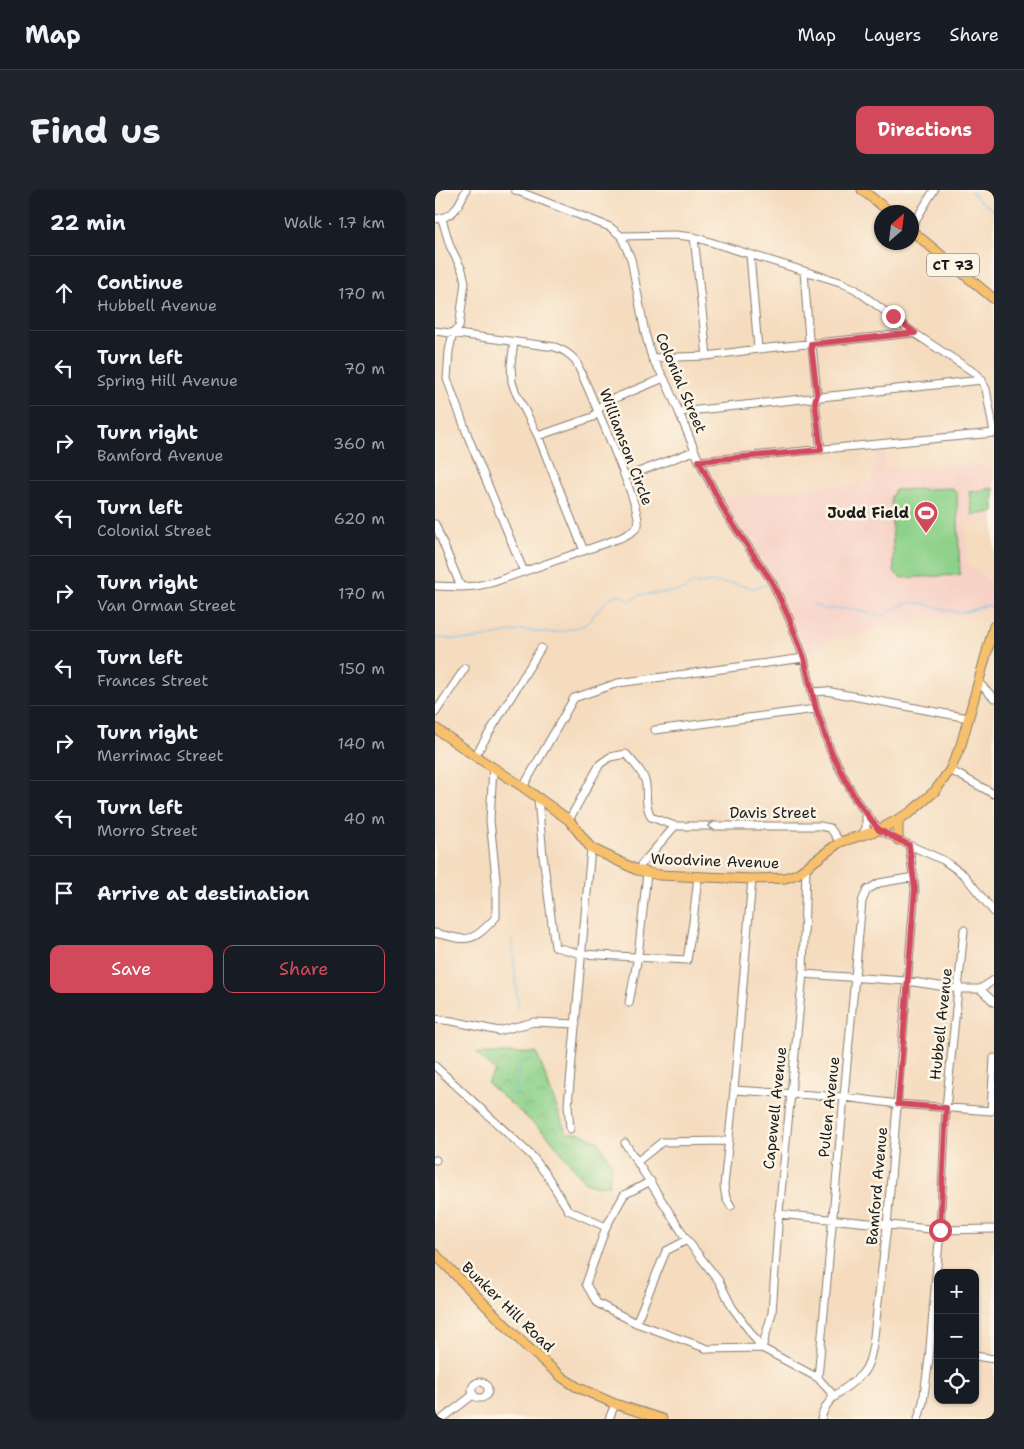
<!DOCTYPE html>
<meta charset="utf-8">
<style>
:root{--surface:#171b24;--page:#20242c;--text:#f1f3f6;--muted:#9ea1a6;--line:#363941;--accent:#d1495b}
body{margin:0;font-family:"Shantell Sans",sans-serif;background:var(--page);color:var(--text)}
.controls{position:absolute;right:15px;bottom:15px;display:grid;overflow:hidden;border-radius:10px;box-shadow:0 1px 4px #0004}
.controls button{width:45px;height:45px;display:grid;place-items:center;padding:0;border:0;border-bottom:1px solid var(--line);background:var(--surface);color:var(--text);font:25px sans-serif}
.compass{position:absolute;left:439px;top:15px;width:45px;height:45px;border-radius:50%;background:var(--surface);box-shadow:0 1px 4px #0004;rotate:28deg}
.stop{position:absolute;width:15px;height:15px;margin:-11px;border:4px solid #d1495b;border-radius:50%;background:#fff}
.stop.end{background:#d1495b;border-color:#fff;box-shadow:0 1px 5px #0008}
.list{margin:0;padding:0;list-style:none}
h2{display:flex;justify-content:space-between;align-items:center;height:65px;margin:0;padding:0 20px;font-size:21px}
h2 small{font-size:16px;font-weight:400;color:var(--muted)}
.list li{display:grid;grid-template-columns:32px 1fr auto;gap:15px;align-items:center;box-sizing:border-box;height:75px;padding:0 20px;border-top:1px solid var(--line)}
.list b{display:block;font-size:19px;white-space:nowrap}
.list p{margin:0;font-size:16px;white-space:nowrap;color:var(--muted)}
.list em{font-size:16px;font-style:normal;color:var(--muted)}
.actions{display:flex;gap:10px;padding:15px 20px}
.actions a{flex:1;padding:11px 0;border:1px solid var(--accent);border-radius:10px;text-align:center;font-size:18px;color:var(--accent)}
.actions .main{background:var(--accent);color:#fff}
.icon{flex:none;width:28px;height:28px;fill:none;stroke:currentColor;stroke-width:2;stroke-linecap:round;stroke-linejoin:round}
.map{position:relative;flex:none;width:559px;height:1229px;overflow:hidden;border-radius:10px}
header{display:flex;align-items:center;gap:30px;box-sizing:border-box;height:70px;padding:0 25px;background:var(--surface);border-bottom:1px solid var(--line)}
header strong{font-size:24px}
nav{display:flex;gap:28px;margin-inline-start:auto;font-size:18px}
.intro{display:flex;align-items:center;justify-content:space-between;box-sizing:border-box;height:120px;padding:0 30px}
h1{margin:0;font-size:35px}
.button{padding:12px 22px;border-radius:10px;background:var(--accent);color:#fff;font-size:18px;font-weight:700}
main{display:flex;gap:30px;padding:0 30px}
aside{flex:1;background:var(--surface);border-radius:10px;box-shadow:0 1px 4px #0004}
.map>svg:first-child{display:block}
.built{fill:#f7d1c6}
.grass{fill:#8dd18a;stroke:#547653}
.park{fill:url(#park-crowns);stroke:#547653}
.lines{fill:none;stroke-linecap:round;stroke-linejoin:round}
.stream{stroke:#71c2ed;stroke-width:1}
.minor-casing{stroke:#887c6e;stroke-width:9}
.major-casing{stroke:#887c6e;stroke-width:11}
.minor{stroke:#fff;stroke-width:7}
.major{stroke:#f7c06c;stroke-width:9}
.oneway{stroke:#999}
.route{stroke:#d1495b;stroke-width:6}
.labels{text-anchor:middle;stroke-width:5;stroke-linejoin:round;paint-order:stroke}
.shield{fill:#fcf5e5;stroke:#5f5d58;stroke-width:1}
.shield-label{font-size:14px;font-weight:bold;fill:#1c1c1c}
.street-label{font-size:15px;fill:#1c1c1c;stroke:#fcf5e5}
.poi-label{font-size:15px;font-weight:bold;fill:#1c1c1c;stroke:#fcf5e5;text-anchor:end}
</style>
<header>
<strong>Map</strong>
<nav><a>Map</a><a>Layers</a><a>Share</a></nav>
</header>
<div class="intro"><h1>Find us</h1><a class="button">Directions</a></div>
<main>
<aside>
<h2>22 min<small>Walk · 1.7 km</small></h2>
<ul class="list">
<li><svg class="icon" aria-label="ahead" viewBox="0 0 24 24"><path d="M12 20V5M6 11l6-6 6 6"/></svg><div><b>Continue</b><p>Hubbell Avenue</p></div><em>170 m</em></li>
<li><svg class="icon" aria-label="left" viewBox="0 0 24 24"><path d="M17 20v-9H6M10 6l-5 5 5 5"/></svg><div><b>Turn left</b><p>Spring Hill Avenue</p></div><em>70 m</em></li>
<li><svg class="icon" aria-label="right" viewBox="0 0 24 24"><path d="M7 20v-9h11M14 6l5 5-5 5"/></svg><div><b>Turn right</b><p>Bamford Avenue</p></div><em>360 m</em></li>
<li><svg class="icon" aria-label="left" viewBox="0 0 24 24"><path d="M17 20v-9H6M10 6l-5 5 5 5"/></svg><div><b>Turn left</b><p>Colonial Street</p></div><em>620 m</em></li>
<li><svg class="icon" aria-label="right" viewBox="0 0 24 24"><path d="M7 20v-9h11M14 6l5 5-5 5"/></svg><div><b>Turn right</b><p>Van Orman Street</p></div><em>170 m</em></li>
<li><svg class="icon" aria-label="left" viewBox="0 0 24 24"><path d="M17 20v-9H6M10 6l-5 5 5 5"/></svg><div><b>Turn left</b><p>Frances Street</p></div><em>150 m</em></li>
<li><svg class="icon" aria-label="right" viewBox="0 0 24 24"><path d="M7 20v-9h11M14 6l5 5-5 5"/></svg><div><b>Turn right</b><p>Merrimac Street</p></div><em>140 m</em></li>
<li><svg class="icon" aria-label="left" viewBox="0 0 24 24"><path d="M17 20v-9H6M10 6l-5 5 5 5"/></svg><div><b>Turn left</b><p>Morro Street</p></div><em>40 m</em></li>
<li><svg class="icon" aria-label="arrive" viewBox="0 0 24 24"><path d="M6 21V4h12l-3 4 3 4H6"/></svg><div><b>Arrive at destination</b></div></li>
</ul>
<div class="actions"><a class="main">Save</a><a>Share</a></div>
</aside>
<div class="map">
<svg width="559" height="1229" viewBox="0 0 559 1229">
<defs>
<pattern id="park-crowns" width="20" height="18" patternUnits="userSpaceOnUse" patternTransform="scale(1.25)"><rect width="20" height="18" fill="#8dd18a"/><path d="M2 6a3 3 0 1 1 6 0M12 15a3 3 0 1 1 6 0" fill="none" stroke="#79b376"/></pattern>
</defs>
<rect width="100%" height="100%" fill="#fcf5e5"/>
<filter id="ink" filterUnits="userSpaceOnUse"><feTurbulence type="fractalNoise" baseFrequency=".02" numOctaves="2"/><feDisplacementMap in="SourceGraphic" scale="10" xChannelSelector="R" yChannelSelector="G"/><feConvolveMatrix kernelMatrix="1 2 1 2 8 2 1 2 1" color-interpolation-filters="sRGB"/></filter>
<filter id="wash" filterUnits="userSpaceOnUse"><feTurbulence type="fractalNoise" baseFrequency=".0096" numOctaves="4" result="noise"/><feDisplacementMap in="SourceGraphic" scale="20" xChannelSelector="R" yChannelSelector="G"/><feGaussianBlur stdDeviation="1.12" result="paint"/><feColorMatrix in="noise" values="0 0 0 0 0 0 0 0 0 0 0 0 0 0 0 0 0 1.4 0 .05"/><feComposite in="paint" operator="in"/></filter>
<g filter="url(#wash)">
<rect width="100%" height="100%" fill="#f5dcbf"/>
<path class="built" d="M453,257L447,279L538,274L559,279V331L530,334L532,374L559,394L558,418L444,437L430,443L396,449L373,464L338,387L299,329L287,308L436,292L444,258Z"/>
<path class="grass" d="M517,298L522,304L525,385L466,388L459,382L456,307L460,300Z
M559,298V322L537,325L534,302Z"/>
<path class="park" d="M41,863H102L130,940L133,943H146L163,951L177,975L174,995L161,996L150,992L114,947L52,893L60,881Z"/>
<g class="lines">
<path class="stream" d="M535,0L546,12L559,20
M377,414L389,419H416L448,426C453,423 457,419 462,417C487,405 505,423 528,422C539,421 549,413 559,416
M0,448L34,450L87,440L117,443L128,441L150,435L173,409L184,404L196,411L204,405L238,402L248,400L255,395L275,392L300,394L319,398L333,394
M77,750L83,818
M77,907L81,900L82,878L88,871"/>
</g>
</g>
<g filter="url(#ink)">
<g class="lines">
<defs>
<path id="minor" d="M80,0L175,37L186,46L196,69L210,143L217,168L229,188L244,222L264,271L291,324L337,392L354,428L369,468L381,519L396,562L421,610L444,640L474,655L508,670L529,685L559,722
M0,29C20,27 23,16 31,0
M7,29L15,56L27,80L30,92L24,137L18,143L14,161L12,189L34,249L89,382
M477,36L499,0
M186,46L240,45L259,47L405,92L420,99L479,143L543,185L551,199L559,243
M259,47L272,166
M315,65L323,159
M369,81L374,150L377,155L382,204L380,212L386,260
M0,141L120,157C129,160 135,164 141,171C151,194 208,320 203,335C200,342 191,345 185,348L59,392L41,396L26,397L0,334
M79,152L76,175L77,192L80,201L103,246L149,361
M217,168L272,166L323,159L479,143
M244,222L547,190
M103,246L158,227L167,215L173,211L229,188
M264,271L559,243
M190,287L259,261
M0,396L26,397
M543,492L559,508
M377,502L391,501L533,528
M0,523L30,478
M220,540L381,519
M40,566L106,458
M515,580L559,604
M88,597L139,508L183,493L369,468
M103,608L108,666L120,757L147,764L252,770L258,732L263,686
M134,630L165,574L175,567L191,564C198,572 210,584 211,595C212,607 210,615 216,627L240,636H385L395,638L405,652
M427,645L431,638V623
M206,675L240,636
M0,743C34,751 36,754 61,727V689L55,630L58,577
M368,784L472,791L524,799H545L559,812
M545,799L559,790
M194,813L203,766L212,683
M0,829L17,831L64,841L99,832L141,834
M0,876L97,966L111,984L133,1020L171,1037
M299,900L409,907L463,914L556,921
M556,921L559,868
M135,939L133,915L156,658
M190,953L252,1050L284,1091L297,1117L327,1158L383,1188L400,1207
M0,970H1
M203,971L227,952L292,951
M216,991L189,1005L171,1037L151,1094L162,1113L201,1133L273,1159L327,1158L337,1123L344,1022L368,784L371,678
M296,1016L291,1008L289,996L299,900L317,689
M343,1024L505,1040L559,1039
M201,1133L231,1061L252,1050
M540,1166L559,1169
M383,1188L427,711L432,700L444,693L479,687
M37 1200a8 8 0 1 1 16 0a8 8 0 1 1-16 0Z
M7,1229L38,1205
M174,1229L180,1214
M386,1229C392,1204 411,1201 427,1184C434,1176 436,1165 438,1155L452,1036L480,699L474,655
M483,1229L488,1212L494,1169L505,1040L511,918L529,740"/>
<path id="major" d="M427,0L455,22
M477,41L559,109
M0,538L40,566L88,597L134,630L156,658L202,680L224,685L317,689L350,688L362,684L405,652L444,640L476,622L500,601L515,580L526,555L559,436
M463,650V629
M0,1064L91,1156L128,1188L142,1197L180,1214L227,1229"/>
</defs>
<use href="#minor" class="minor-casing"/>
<use href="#major" class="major-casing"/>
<use href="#minor" class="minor"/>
<use href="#major" class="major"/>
</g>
<defs><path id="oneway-chevron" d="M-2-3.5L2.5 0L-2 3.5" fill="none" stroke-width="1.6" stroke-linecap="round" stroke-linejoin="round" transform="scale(1.25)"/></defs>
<use class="oneway" href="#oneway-chevron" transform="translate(276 636) rotate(180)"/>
</g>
<g class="lines" filter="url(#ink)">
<path class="route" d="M458,126L480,143L376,154L382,204L380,212L386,260L264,271L291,324L337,392L354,428L369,468L381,519L396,562L421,610L444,640L474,655L480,699L463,914L511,918L505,1040"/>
</g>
<defs>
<symbol id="stadium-pin" viewBox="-11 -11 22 30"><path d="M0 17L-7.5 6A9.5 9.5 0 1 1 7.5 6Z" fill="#d1495b" stroke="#fcf5e5"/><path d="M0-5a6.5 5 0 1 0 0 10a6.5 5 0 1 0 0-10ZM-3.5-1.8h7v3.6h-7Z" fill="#fff"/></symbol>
</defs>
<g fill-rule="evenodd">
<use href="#stadium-pin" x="477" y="309" width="28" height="38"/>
</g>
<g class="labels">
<rect class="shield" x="492" y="63.5" width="52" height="23" rx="4"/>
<g class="shield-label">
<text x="518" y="80">CT 73</text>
</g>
<g class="street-label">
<text transform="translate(246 193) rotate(67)" y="5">Colonial Street</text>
<text transform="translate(191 257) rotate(69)" y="5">Williamson Circle</text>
<text x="338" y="628">Davis Street</text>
<text transform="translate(280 671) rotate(2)" y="5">Woodvine Avenue</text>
<text transform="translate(506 834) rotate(-84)" y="5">Hubbell Avenue</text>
<text transform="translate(394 917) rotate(-84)" y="5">Pullen Avenue</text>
<text transform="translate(340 918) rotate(-84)" y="5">Capewell Avenue</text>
<text transform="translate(442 996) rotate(-85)" y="5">Bamford Avenue</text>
<text transform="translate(73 1117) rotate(44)" y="5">Bunker Hill Road</text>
</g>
<g class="poi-label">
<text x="474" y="328">Judd Field</text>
</g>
</g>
</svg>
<div class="controls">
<button>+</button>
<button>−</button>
<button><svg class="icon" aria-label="locate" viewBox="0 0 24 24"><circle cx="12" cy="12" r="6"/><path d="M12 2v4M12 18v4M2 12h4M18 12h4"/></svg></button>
</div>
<svg class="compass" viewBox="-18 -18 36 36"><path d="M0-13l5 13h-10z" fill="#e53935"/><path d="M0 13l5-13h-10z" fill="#9ea1a6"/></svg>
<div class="stop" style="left:505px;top:1040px"></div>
<div class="stop end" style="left:458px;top:126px"></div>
</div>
</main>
